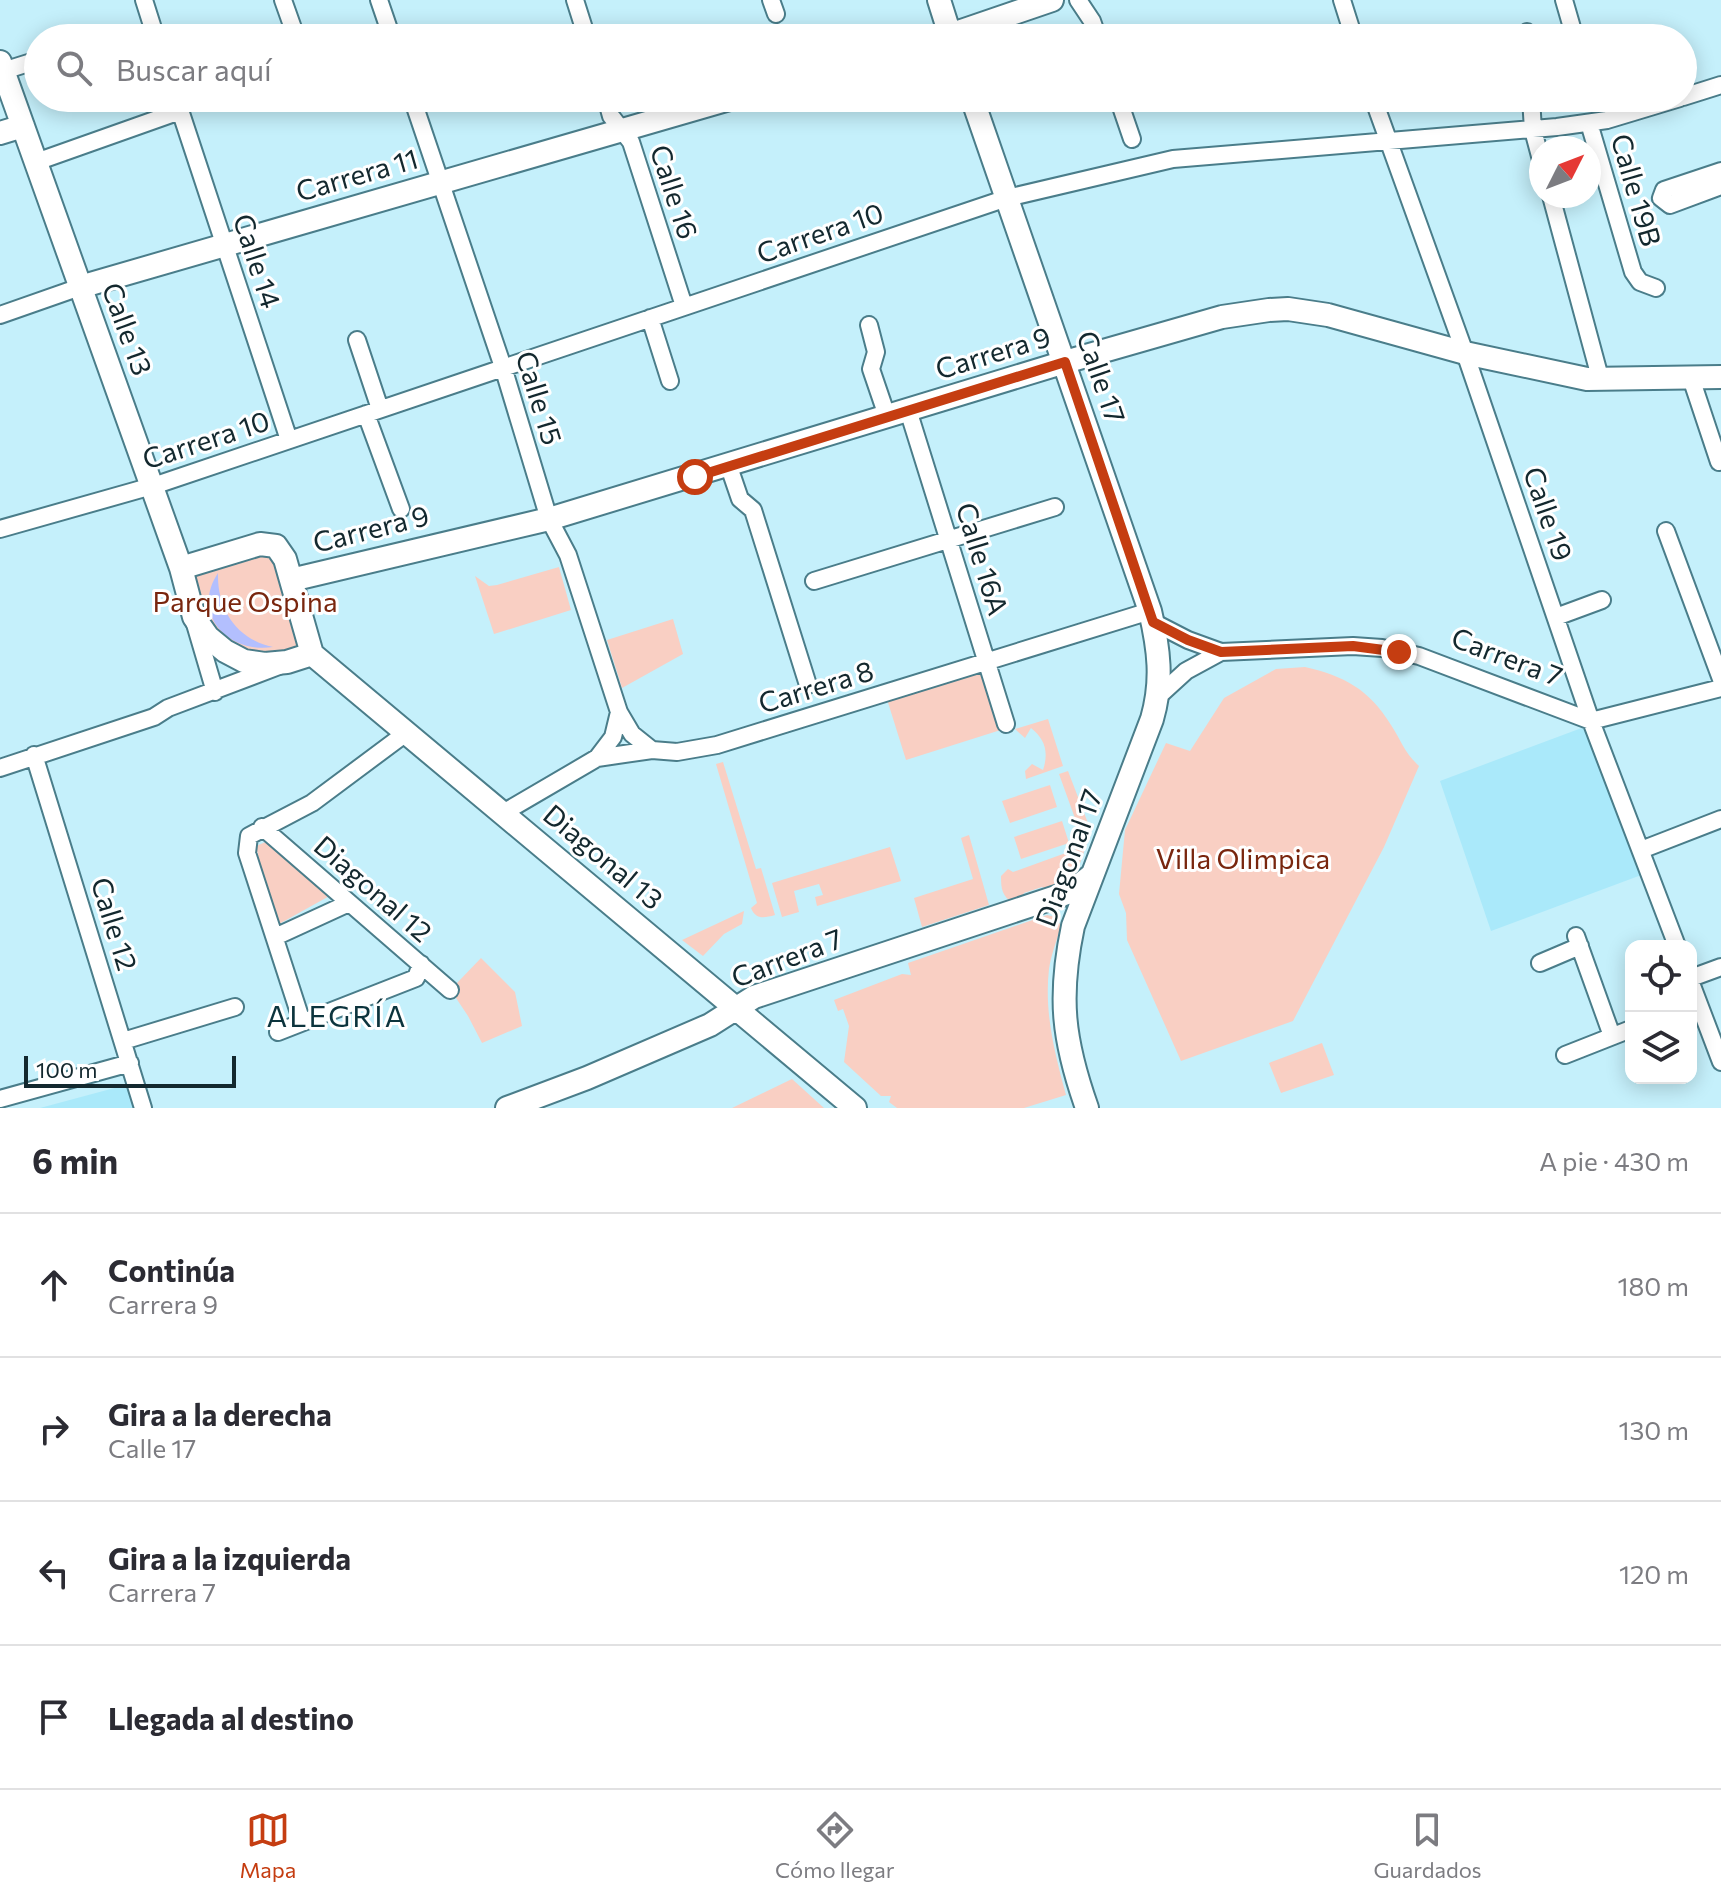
<!DOCTYPE html>
<html lang="es">
<meta charset="utf-8">
<style>
:root{--surface:#fff;--page:#f7f7f7;--text:#2b2b33;--muted:#7c7c81;--line:#e1e1e2;--accent:#c53d11}
body{margin:0;font-family:Commissioner,sans-serif;background:var(--page);color:var(--text)}
.controls{position:absolute;right:24px;bottom:24px;display:grid;overflow:hidden;border-radius:16px;box-shadow:0 4px 20px #0003}
.controls button{width:72px;height:72px;display:grid;place-items:center;padding:0;border:0;border-bottom:2px solid var(--line);background:var(--surface);color:var(--text);font:40px sans-serif}
.compass{position:absolute;left:1529px;top:136px;width:72px;height:72px;border-radius:50%;background:var(--surface);box-shadow:0 4px 20px #0003;rotate:48deg}
.scale{position:absolute;left:24px;bottom:20px;width:212px;box-sizing:border-box;padding-left:8px;border:4px solid #13282e;border-top:0;font-size:22px;line-height:28px;white-space:nowrap;color:#13282e;-webkit-text-stroke:6px #fff;paint-order:stroke}
.stop{position:absolute;width:24px;height:24px;margin:-18px;border:6px solid #c53d11;border-radius:50%;background:#fff}
.stop.end{background:#c53d11;border-color:#fff;box-shadow:0 2px 8px #0008}
.list{margin:0;padding:0;list-style:none}
h2{display:flex;justify-content:space-between;align-items:center;height:104px;margin:0;padding:0 32px;font-size:34px}
h2 small{font-size:26px;font-weight:400;color:var(--muted)}
.list li{display:grid;grid-template-columns:52px 1fr auto;gap:24px;align-items:center;box-sizing:border-box;height:144px;padding:0 32px;border-top:2px solid var(--line)}
.list b{display:block;font-size:30px;white-space:nowrap}
.list p{margin:0;font-size:26px;white-space:nowrap;color:var(--muted)}
.list em{font-size:26px;font-style:normal;color:var(--muted)}
.icon{flex:none;width:44px;height:44px;fill:none;stroke:currentColor;stroke-width:2;stroke-linecap:round;stroke-linejoin:round}
.map{position:relative;flex:none;width:1721px;height:1108px;overflow:hidden}
.search{position:absolute;background:var(--surface);box-shadow:0 4px 20px #0003;left:24px;right:24px;top:24px;height:88px;display:flex;align-items:center;gap:20px;box-sizing:border-box;padding:0 28px;border-radius:44px;color:var(--muted);font-size:30px}
.sheet{height:680px;background:var(--surface)}
nav{display:flex;justify-content:space-around;align-items:center;box-sizing:border-box;height:112px;border-top:2px solid var(--line);background:var(--surface);font-size:22px;color:var(--muted)}
nav a{display:grid;justify-items:center;gap:4px}
nav .on{color:var(--accent)}
.map>svg:first-child{display:block}
.built{fill:#aae9fa}
.green{fill:#f9cfc3}
.water{fill:#b3bffe}
.lines{fill:none;stroke-linecap:round;stroke-linejoin:round}
.street-casing{stroke:#4a7d8a;stroke-width:20}
.secondary-casing{stroke:#4a7d8a;stroke-width:26}
.street{stroke:#fff;stroke-width:16}
.secondary{stroke:#fff;stroke-width:22}
.route{stroke:#c53d11;stroke-width:10}
.labels{text-anchor:middle;stroke-width:6;stroke-linejoin:round;paint-order:stroke}
.street-label{font-size:28px;fill:#13282e;stroke:#fff}
.park-label{font-size:28px;fill:#79260e;stroke:#fff}
.neighbourhood-label{font-size:30px;letter-spacing:2px;fill:#0c343d;stroke:#fff}
</style>
<div class="map">
<svg width="1721" height="1108" viewBox="0 0 1721 1108">
<rect width="100%" height="100%" fill="#c5f0fb"/>
<path class="built" d="M1587,726L1644,874L1491,931L1440,781Z
M133,1083L140,1108H40Z"/>
<path class="green" d="M270,549L305,652L260,659L212,637L189,570Z
M559,567L571,610L494,634L475,576L489,586L497,585Z
M673,619L683,654L622,688L607,640Z
M987,662L1007,728L906,760L885,693Z
M1305,667C1344,676 1369,689 1391,725C1402,742 1404,752 1419,766L1384,847L1293,1021L1181,1061L1127,940L1126,913L1119,894L1125,830L1166,743L1190,751L1224,698L1276,669Z
M1048,719L1063,766L1026,779L1025,771L1032,764L1043,770C1049,752 1045,739 1031,728L1025,738L1015,729Z
M723,762L756,869L761,868L775,915C764,918 756,920 751,908L757,903L716,764Z
M1068,771L1091,831L1074,881L1050,892L1042,887L1024,893L1022,897L1013,903C1002,896 1001,889 1001,876L1008,869L1013,872L1085,846L1059,774Z
M1050,785L1057,807L1010,823L1002,801Z
M1062,821L1069,843L1021,859L1014,837Z
M969,835L989,905L922,927L914,898L973,879L961,838Z
M268,841L333,894L279,924L270,910L256,846Z
M890,847L901,881L817,906L815,897L823,895L819,884L794,891L799,912L782,917L772,883Z
M744,911L742,924L724,934L703,956L682,940Z
M1047,915L1056,917L1061,926C1057,940 1051,955 1049,969C1044,1013 1055,1054 1066,1095L1024,1108H897L889,1102L891,1096H881L844,1062L849,1026L843,1009L838,1011L834,1000L902,974L911,975L908,963Z
M481,958L515,992L522,1026L482,1043L468,1016L456,998L457,983Z
M1322,1043L1334,1075L1281,1093L1269,1063Z
M792,1079L824,1108H732Z"/>
<path class="water" d="M218,573C217,610 237,639 273,647C230,654 190,615 218,573Z"/>
<g class="lines">
<defs>
<path id="street" d="M144,0L156,38
M283,0L294,31
M379,0L392,38
M575,0L587,38
M771,0L776,14
M1078,0L1092,21L1098,38
M1342,0L1354,38
M1564,0L1575,38
M1527,32V38
M3,71L38,60
M1683,97L1721,85
M176,98L289,440
M412,98L503,367L549,519L568,555L619,712L632,734L652,750
M606,98L611,116L631,142L684,306
M1118,98L1132,139
M1373,98L1465,353L1591,721L1677,946
M1531,98L1533,130L1541,160
M1589,123L1633,272L1640,282L1656,288
M36,162L180,111
M1721,171L1664,190L1661,198L1670,205L1721,186
M1551,196L1601,381
M0,315L80,287
M650,318L670,381
M869,325L876,352L871,369L887,416
M357,340L380,409
M1691,378L1719,462
M908,410L1006,724
M366,414L401,509
M728,464L740,499L753,510L808,685
M0,529L159,484L1007,198L1173,159L1557,127L1607,120L1680,98
M1666,531L1721,679
M814,581L1055,507
M1556,617L1602,600
M1153,622L1188,640L1221,652L1353,646L1382,648L1419,656L1591,721L1721,688
M195,624L215,692
M1163,692L1186,671L1221,652
M34,755L143,1108
M597,758L613,737L619,712
M0,768L154,717L168,708L279,666
M503,813L597,758L652,750L677,752L717,745L1150,611
M262,827L450,990
M1641,850L1721,819
M1576,936L1612,1036
M275,937L349,903
M1540,963L1580,946
M1691,978L1721,967
M1691,983L1721,1062
M302,1022L247,853L249,836L312,803L406,733
M278,1032L416,978L421,964
M123,1041L235,1007
M1565,1055L1631,1029
M0,1099L130,1063"/>
<path id="secondary" d="M939,0L951,38
M941,38L1052,0
M0,62L181,568L194,617L208,637L225,651L244,661L265,664L287,662L312,654
M972,98L1150,611C1159,649 1163,681 1152,719L1073,926C1058,997 1063,1040 1087,1108
M0,133L23,126
M80,287L733,98
M181,568L260,544L276,546L285,559L312,654L855,1108
M291,580L549,519L1065,362L1222,317L1269,310L1288,309L1328,315L1465,353L1587,379L1721,377
M507,1108L587,1078L710,1025L754,997L1059,896L1072,891L1092,875"/>
</defs>
<use href="#street" class="street-casing"/>
<use href="#secondary" class="secondary-casing"/>
<use href="#street" class="street"/>
<use href="#secondary" class="secondary"/>
</g>
<g class="lines">
<path class="route" d="M695,477L1065,362L1153,622L1188,640L1221,652L1353,646L1399,652"/>
</g>
<g class="labels">
<g class="street-label">
<text transform="translate(357 175) rotate(-16)" y="10">Carrera 11</text>
<text transform="translate(1636 190) rotate(74)" y="10">Calle 19B</text>
<text transform="translate(674 192) rotate(72)" y="10">Calle 16</text>
<text transform="translate(820 233) rotate(-19)" y="10">Carrera 10</text>
<text transform="translate(257 261) rotate(72)" y="10">Calle 14</text>
<text transform="translate(127 329) rotate(70)" y="10">Calle 13</text>
<text transform="translate(993 353) rotate(-17)" y="10">Carrera 9</text>
<text transform="translate(1101 377) rotate(71)" y="10">Calle 17</text>
<text transform="translate(539 398) rotate(73)" y="10">Calle 15</text>
<text transform="translate(206 440) rotate(-18)" y="10">Carrera 10</text>
<text transform="translate(1548 514) rotate(71)" y="10">Calle 19</text>
<text transform="translate(371 529) rotate(-14)" y="10">Carrera 9</text>
<text transform="translate(982 559) rotate(73)" y="10">Calle 16A</text>
<text transform="translate(1507 657) rotate(21)" y="10">Carrera 7</text>
<text transform="translate(816 687) rotate(-17)" y="10">Carrera 8</text>
<text transform="translate(603 857) rotate(40)" y="10">Diagonal 13</text>
<text transform="translate(1069 858) rotate(-70)" y="10">Diagonal 17</text>
<text transform="translate(373 889) rotate(41)" y="10">Diagonal 12</text>
<text transform="translate(114 924) rotate(73)" y="10">Calle 12</text>
<text transform="translate(787 958) rotate(-21)" y="10">Carrera 7</text>
</g>
<g class="park-label">
<text x="245" y="612">Parque Ospina</text>
<text x="1243" y="869">Villa Olimpica</text>
</g>
<g class="neighbourhood-label">
<text x="337" y="1027">ALEGRÍA</text>
</g>
</g>
</svg>
<div class="controls">
<button><svg class="icon" aria-label="locate" viewBox="0 0 24 24"><circle cx="12" cy="12" r="6"/><path d="M12 2v4M12 18v4M2 12h4M18 12h4"/></svg></button>
<button><svg class="icon" aria-label="layers" viewBox="0 0 24 24"><path d="M12 4l9 5-9 5-9-5zM3 14l9 5 9-5"/></svg></button>
</div>
<svg class="compass" viewBox="-18 -18 36 36"><path d="M0-13l5 13h-10z" fill="#e53935"/><path d="M0 13l5-13h-10z" fill="#7c7c81"/></svg>
<div class="scale">100 m</div>
<div class="stop" style="left:695px;top:477px"></div>
<div class="stop end" style="left:1399px;top:652px"></div>
<div class="search"><svg class="icon" aria-label="search" viewBox="0 0 24 24"><circle cx="10" cy="10" r="6"/><path d="M15 15l6 6"/></svg>Buscar aquí</div>
</div>
<section class="sheet">
<h2>6 min<small>A pie · 430 m</small></h2>
<ul class="list">
<li><svg class="icon" aria-label="ahead" viewBox="0 0 24 24"><path d="M12 20V5M6 11l6-6 6 6"/></svg><div><b>Continúa</b><p>Carrera 9</p></div><em>180 m</em></li>
<li><svg class="icon" aria-label="right" viewBox="0 0 24 24"><path d="M7 20v-9h11M14 6l5 5-5 5"/></svg><div><b>Gira a la derecha</b><p>Calle 17</p></div><em>130 m</em></li>
<li><svg class="icon" aria-label="left" viewBox="0 0 24 24"><path d="M17 20v-9H6M10 6l-5 5 5 5"/></svg><div><b>Gira a la izquierda</b><p>Carrera 7</p></div><em>120 m</em></li>
<li><svg class="icon" aria-label="arrive" viewBox="0 0 24 24"><path d="M6 21V4h12l-3 4 3 4H6"/></svg><div><b>Llegada al destino</b></div></li>
</ul>
</section>
<nav>
<a class="on"><svg class="icon" aria-label="map" viewBox="0 0 24 24"><path d="M3 6l6-2 6 2 6-2v14l-6 2-6-2-6 2zM9 4v14M15 6v14"/></svg>Mapa</a>
<a><svg class="icon" aria-label="directions" viewBox="0 0 24 24"><path d="M12 3l9 9-9 9-9-9zM9 14v-3h6M13 9l2 2-2 2"/></svg>Cómo llegar</a>
<a><svg class="icon" aria-label="saved" viewBox="0 0 24 24"><path d="M7 4h10v16l-5-4-5 4z"/></svg>Guardados</a>
</nav>
